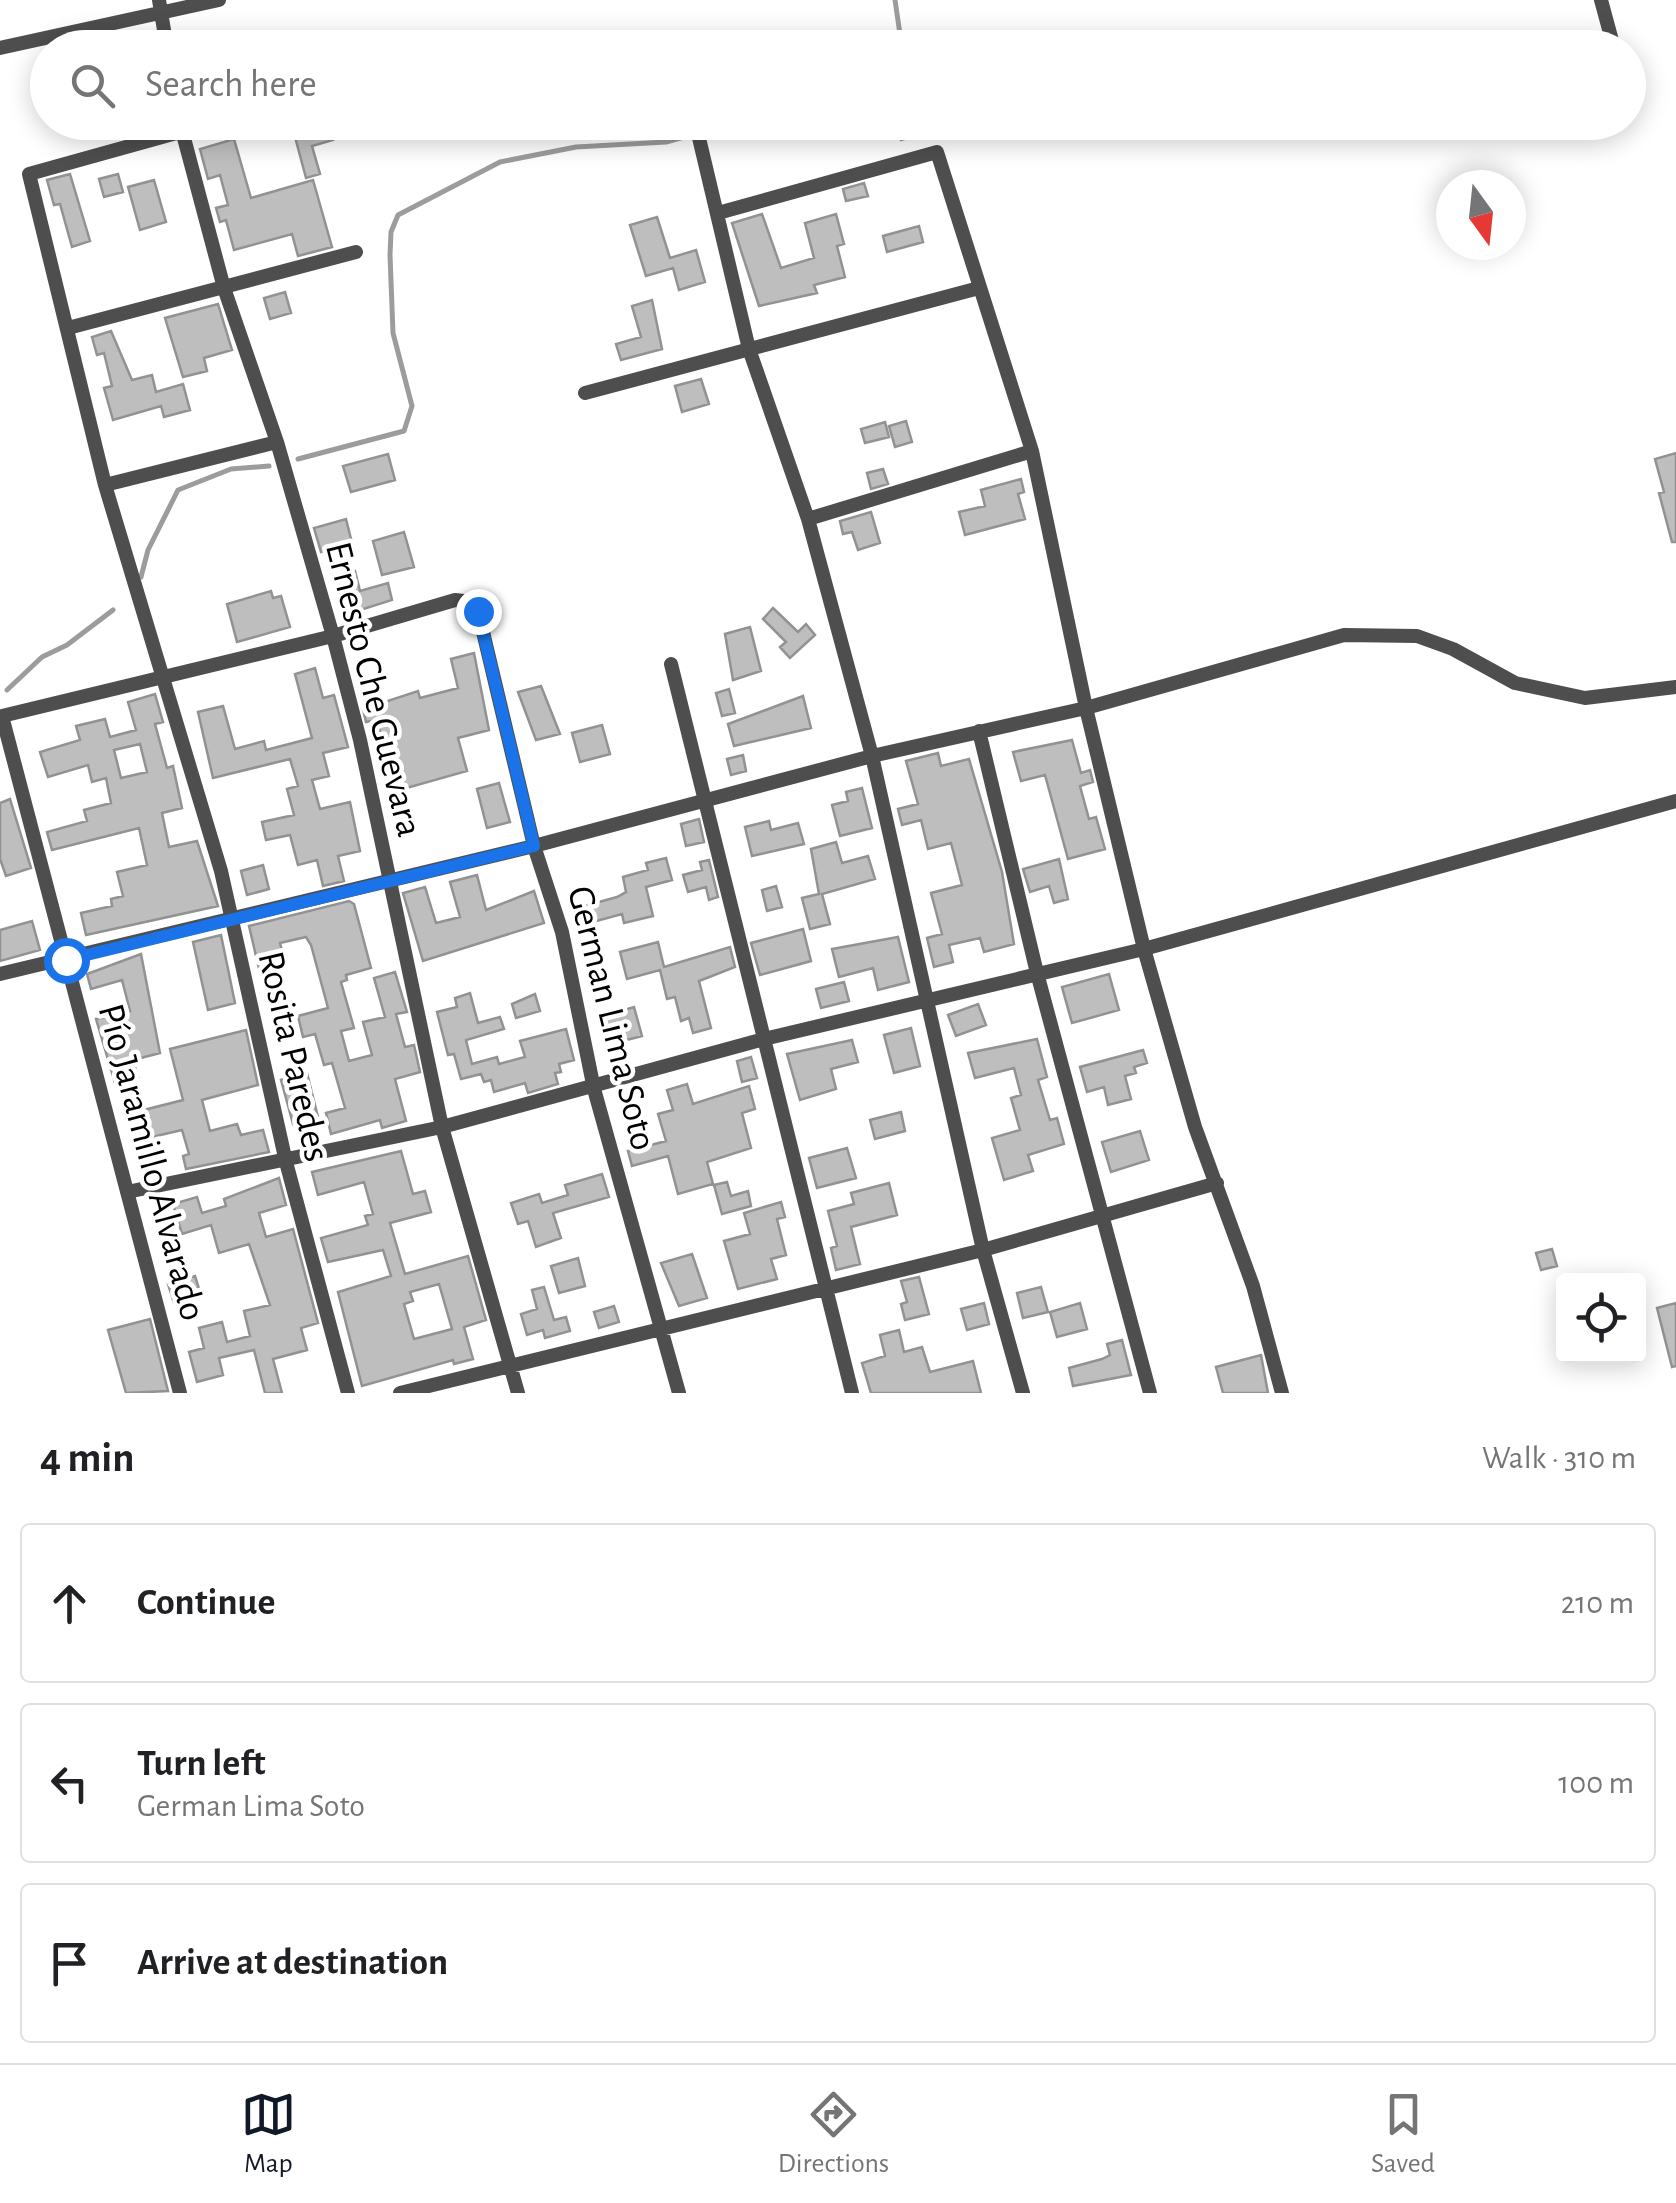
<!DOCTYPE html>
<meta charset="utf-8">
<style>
:root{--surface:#fff;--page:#f2f2f2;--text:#202124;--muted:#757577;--line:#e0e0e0;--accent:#111827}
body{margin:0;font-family:"Alegreya Sans",sans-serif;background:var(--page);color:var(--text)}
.controls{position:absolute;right:30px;bottom:30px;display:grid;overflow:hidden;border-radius:10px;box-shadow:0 5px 25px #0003}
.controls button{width:90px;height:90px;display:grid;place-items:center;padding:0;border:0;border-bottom:2px solid var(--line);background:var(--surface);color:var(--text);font:50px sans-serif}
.compass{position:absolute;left:1436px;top:170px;width:90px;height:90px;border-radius:50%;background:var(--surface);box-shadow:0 5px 25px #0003;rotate:165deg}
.stop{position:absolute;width:30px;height:30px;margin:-22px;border:8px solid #1a73e8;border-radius:50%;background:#fff}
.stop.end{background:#1a73e8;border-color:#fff;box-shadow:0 2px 10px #0008}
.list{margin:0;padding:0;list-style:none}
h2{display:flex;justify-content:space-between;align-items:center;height:130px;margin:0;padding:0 40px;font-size:42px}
h2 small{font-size:32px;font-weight:400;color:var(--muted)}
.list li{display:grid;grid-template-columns:65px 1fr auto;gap:30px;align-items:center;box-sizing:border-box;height:160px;margin:0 20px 20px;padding:0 20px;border:2px solid var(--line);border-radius:10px}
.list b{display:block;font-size:38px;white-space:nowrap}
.list p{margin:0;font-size:32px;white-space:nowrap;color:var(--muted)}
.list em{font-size:32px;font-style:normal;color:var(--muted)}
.icon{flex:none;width:55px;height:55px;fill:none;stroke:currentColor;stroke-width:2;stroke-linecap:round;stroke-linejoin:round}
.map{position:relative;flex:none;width:1676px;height:1393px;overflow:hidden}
.search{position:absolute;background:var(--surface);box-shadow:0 5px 25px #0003;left:30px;right:30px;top:30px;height:110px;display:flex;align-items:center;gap:25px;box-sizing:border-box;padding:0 35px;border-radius:55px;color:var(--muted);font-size:38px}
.sheet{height:670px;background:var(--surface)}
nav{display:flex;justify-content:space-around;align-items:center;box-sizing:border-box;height:140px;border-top:2px solid var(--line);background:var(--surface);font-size:28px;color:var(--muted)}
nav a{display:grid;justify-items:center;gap:5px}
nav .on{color:var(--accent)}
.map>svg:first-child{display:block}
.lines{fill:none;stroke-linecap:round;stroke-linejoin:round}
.stream{stroke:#9c9c9c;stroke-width:5}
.building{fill:#bebebe;stroke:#929292;stroke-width:2.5;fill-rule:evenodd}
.minor{stroke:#4e4e4e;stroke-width:14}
.route{stroke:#1a73e8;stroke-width:12}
.labels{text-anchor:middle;stroke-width:9;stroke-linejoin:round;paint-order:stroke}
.street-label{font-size:38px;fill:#000;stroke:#fff}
</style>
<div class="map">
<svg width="1676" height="1393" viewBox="0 0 1676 1393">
<rect width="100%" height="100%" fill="#fff"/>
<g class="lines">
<path class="stream" d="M895,0L902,48
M298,459L404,431L412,406L393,333L390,255L391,232L398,215L500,162L576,147L666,142L738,122
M141,577L148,550L178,490L231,469L269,466
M7,690L42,657L67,645L113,610"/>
</g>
<path class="building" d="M291,122H328L333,140L312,146L320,174L306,178Z
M919,122L922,134L901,140L897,128Z
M234,139L251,198L313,180L332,247L298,256L292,234L234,250L226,220L220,222L216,208L228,205L220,175L208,179L200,149Z
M70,174L90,241L72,247L60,204L54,205L47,180Z
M118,174L123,192L104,197L99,179Z
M154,180L166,222L140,230L128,187Z
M864,183L868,196L846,201L843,189Z
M762,214L781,268L814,258L805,223L836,214L844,244L837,246L845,277L814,285L817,293L759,306L732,223Z
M657,217L670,258L696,250L705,282L679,290L673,268L646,276L630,225Z
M919,226L923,242L887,252L883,236Z
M285,292L291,313L270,319L264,298Z
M652,300L662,349L621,360L616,344L641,337L632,306Z
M218,304L232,350L204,358L207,371L183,377L165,318Z
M111,331L132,380L152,375L156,392L183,384L190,410L164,417L161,406L113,420L104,388L112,386L104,353L97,355L92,337Z
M701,379L709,404L682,412L675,386Z
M906,421L912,442L895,447L889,426Z
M885,422L889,437L865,443L861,429Z
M1676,453V542H1672L1659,493L1664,492L1655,459Z
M388,454L395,480L351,492L343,466Z
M883,469L888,484L871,489L867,473Z
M1021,479L1024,492L1018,494L1025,519L965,535L959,512L985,506L981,490Z
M871,512L880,543L858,550L852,532L843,534L840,521Z
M346,519L352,543L321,552L314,528Z
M404,532L414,567L382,575L373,541Z
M355,571L360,591L388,583L392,600L351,613L341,575Z
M271,591L273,598L281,596L290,627L237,642L227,604Z
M773,608L798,632L806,624L815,635L790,658L780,647L786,642L763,619Z
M750,627L761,671L733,680L725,634Z
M474,653L489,730L458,738L467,771L396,791L377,720L366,722L363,709L418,691L420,698L458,688L451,659Z
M315,668L323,698L334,695L348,747L323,753L329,776L312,780L320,809L350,802L360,851L338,856L344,881L323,886L317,860L298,865L290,835L266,840L262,822L294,815L287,789L298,786L290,759L213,778L198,712L223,706L235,749L264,741L266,750L312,738L295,674Z
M541,686L560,734L536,740L518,692Z
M729,689L735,713L722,716L716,693Z
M155,694L163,722L155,724L167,768L173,766L182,808L162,813L169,847L197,841L218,906L86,935L81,913L112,906L111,899L123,896L117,872L147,865L139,828L52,850L47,832L87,821L84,810L111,803L106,778L92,782L88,765L48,777L40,752L80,740L76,726L105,719L110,737L136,730L128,702ZM140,744L147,772L121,778L114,750Z
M803,696L811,728L734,746L728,724Z
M602,725L610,754L580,762L572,733Z
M1072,740L1081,773L1090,770L1093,782L1080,786L1089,819L1096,817L1105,849L1068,859L1045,775L1021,781L1013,752Z
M938,753L941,766L969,759L1002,872L1014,944L984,952L980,938L949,945L953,962L934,967L927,938L942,934L931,893L962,885L951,843L928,849L921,820L902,825L898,809L918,804L906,761Z
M743,755L746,771L731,775L727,759Z
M499,783L510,822L487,828L477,789Z
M862,788L872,828L840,836L832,805L848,801L846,792Z
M10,799L31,868L6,876L0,859V803Z
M699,819L704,842L686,846L681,824Z
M769,821L771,830L798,823L804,844L752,856L745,827Z
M836,842L842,863L868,856L875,879L822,894L830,924L810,929L802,898L819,894L811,849Z
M666,858L672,880L646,887L653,916L624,923L622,914L578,926L573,909L617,897L626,892L623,877L648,870L646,863Z
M1059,859L1068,899L1054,903L1049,886L1030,892L1023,869Z
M709,860L718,897L709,900L706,887L688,892L683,875L702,870L700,862Z
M263,865L269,889L247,895L241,871Z
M477,875L486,910L534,891L544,923L423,961L403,893L425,887L436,923L460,917L450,882Z
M776,886L782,907L767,911L762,890Z
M349,901L354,904L371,968L346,975L347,980L341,982L354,1028L341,1031L349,1061L372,1055L363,1022L385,1017L374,978L395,972L407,1012L396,1014L405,1047L414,1045L420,1072L395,1079L406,1121L382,1128L380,1120L331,1134L326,1113L345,1108L332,1063L324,1065L315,1034L303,1037L298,1016L328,1008L311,945L306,937L280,943L286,967L260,973L249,926Z
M32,921L40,950L0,961V930Z
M803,929L811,961L760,975L751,943Z
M221,935L235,1003L208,1010L193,942Z
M898,937L909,982L878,990L873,968L839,977L832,949Z
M658,942L664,967L730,947L735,967L699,981L711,1028L693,1033L689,1018L681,1021L675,997L667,999L660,970L627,979L620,952Z
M141,954L160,1053L133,1060L138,1077L115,1083L96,1019L130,1011L122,980L91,989L87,974Z
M1109,974L1119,1010L1072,1023L1062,987Z
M844,982L849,1001L821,1008L816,989Z
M470,993L478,1023L500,1017L504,1029L466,1040L472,1064L497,1057L499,1064L525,1057L520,1041L566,1029L574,1060L559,1064L561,1072L555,1073L558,1084L528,1093L525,1083L494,1092L491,1080L484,1082L481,1074L461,1079L454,1054L448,1055L437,1012L457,1007L455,998Z
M535,994L540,1011L516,1018L512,1004Z
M978,1004L986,1025L956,1036L948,1015Z
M634,1007L642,1036L611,1044L603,1016Z
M911,1028L920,1066L894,1073L884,1035Z
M246,1030L258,1085L202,1100L210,1131L237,1124L241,1135L263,1130L269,1152L186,1169L183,1156L189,1154L182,1130L152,1137L150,1130L137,1133L132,1113L183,1100L170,1049Z
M1037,1039L1047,1077L1038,1080L1050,1120L1057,1118L1064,1144L1028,1155L1033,1171L1004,1180L992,1138L1020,1130L1011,1098L1021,1095L1014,1068L975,1078L968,1053Z
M852,1040L858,1062L831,1069L836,1089L800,1100L787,1054Z
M1143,1050L1147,1063L1134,1067L1136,1073L1125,1076L1131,1099L1108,1105L1104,1087L1087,1092L1080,1067Z
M751,1057L757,1078L742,1082L737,1061Z
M307,1073L318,1117L293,1124L281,1080Z
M687,1084L693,1104L749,1086L755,1109L742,1113L751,1148L707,1162L713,1184L678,1194L668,1156L632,1166L628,1151L666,1141L658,1114L673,1110L667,1090Z
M901,1112L905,1131L875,1139L870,1120Z
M1140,1131L1149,1160L1111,1172L1102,1142Z
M847,1148L856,1178L817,1188L809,1158Z
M401,1151L413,1194L425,1191L431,1212L390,1223L405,1274L468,1256L486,1320L464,1327L473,1359L454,1364L453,1360L362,1386L338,1292L391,1276L383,1250L328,1262L321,1238L368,1225L365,1216L373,1214L364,1182L318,1195L312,1172ZM439,1284L452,1329L414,1339L404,1304L413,1301L410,1292Z
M602,1174L609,1197L553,1213L561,1238L536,1247L528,1221L518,1224L511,1203L539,1194L542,1203L568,1195L565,1185Z
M279,1178L286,1205L259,1213L266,1237L293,1229L318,1323L301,1328L307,1350L273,1359L282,1393H265L254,1350L219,1358L223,1375L197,1382L189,1352L204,1348L199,1328L222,1322L227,1342L250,1336L244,1311L270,1305L249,1244L219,1253L211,1225L182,1234L173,1204L197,1197L202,1213L226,1206L224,1199Z
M727,1182L731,1196L748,1191L751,1206L722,1214L714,1185Z
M889,1183L897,1215L851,1227L860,1264L836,1270L831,1248L837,1246L828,1211L854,1204L851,1193Z
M781,1202L785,1217L777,1219L786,1255L771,1259L777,1279L738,1289L724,1241L750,1234L744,1213Z
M1552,1249L1557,1266L1541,1270L1536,1253Z
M692,1254L707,1298L679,1306L661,1263Z
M578,1258L585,1286L559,1293L551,1266Z
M195,1276L201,1295L174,1303L168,1284Z
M919,1277L929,1314L905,1320L901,1304L907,1302L901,1281Z
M544,1287L554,1320L566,1317L570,1331L545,1338L543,1330L527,1335L521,1314L537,1309L532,1290Z
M1041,1287L1048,1312L1023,1318L1017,1293Z
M984,1303L989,1324L967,1330L961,1309Z
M1080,1303L1087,1329L1057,1337L1050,1312Z
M1676,1303V1366L1672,1367L1657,1308Z
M614,1306L619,1322L599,1328L594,1312Z
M150,1319L168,1391L126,1393L108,1330Z
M899,1330L904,1352L922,1347L930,1372L973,1361L981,1393H871L862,1363L885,1356L880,1335Z
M1122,1340L1131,1375L1073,1386L1069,1368L1102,1359L1110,1355L1107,1344Z
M1261,1355L1268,1393H1223L1216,1367Z"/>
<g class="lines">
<path class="minor" d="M159,0L167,48
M1601,0L1614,48
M0,48L219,0
M216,122L29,174L105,485L221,871L286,1162L348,1393
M180,123L224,288L277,442L333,636L360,740L442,1127L518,1393
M699,138L749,349L808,519L872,756L983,1250L1023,1393
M718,213L937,152L1032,451L1086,708L1144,949L1195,1127L1253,1286L1282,1393
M68,328L356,252
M585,393L979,288
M105,485L277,442
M808,519L1032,451
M671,664L852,1393
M979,731L1037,973L1150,1393
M0,974L534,846L872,756L1086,708L1344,635L1417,636L1453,649L1515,683L1585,698L1676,687
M127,1192L442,1127L764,1039L1144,949L1676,801
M180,1393L2,716L333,636L455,600L472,602L478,611L534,846L562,932L594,1089L679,1393
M400,1393L983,1250L1217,1183"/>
</g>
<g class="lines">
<path class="route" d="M66,960L534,846L478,611"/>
</g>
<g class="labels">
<g class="street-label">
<text transform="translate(375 689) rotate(76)" y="13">Ernesto Che Guevara</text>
<text transform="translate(613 1018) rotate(76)" y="13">German Lima Soto</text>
<text transform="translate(295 1056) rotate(77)" y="13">Rosita Paredes</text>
<text transform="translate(153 1162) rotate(75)" y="13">Pío Jaramillo Alvarado</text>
</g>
</g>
</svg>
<div class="controls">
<button><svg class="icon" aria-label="locate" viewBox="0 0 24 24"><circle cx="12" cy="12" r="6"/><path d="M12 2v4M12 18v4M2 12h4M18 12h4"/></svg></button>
</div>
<svg class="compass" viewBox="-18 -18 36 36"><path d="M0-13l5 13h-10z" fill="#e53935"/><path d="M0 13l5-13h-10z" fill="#757577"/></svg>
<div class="stop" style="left:66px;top:960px"></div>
<div class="stop end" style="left:478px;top:611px"></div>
<div class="search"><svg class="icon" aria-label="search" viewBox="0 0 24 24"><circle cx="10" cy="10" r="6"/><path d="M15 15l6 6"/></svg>Search here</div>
</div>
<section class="sheet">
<h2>4 min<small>Walk · 310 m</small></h2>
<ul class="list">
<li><svg class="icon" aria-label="ahead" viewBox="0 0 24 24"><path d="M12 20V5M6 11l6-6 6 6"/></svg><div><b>Continue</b></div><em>210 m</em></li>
<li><svg class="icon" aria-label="left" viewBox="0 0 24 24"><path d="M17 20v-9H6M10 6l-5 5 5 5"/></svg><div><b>Turn left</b><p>German Lima Soto</p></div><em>100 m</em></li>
<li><svg class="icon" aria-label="arrive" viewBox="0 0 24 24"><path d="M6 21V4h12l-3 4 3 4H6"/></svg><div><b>Arrive at destination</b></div></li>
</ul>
</section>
<nav>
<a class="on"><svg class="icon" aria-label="map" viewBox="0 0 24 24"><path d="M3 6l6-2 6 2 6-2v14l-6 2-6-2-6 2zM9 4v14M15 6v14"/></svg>Map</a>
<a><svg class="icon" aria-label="directions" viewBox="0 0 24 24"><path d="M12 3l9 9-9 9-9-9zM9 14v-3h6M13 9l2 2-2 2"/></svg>Directions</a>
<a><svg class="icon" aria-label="saved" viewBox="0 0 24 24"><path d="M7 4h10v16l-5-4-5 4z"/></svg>Saved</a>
</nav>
